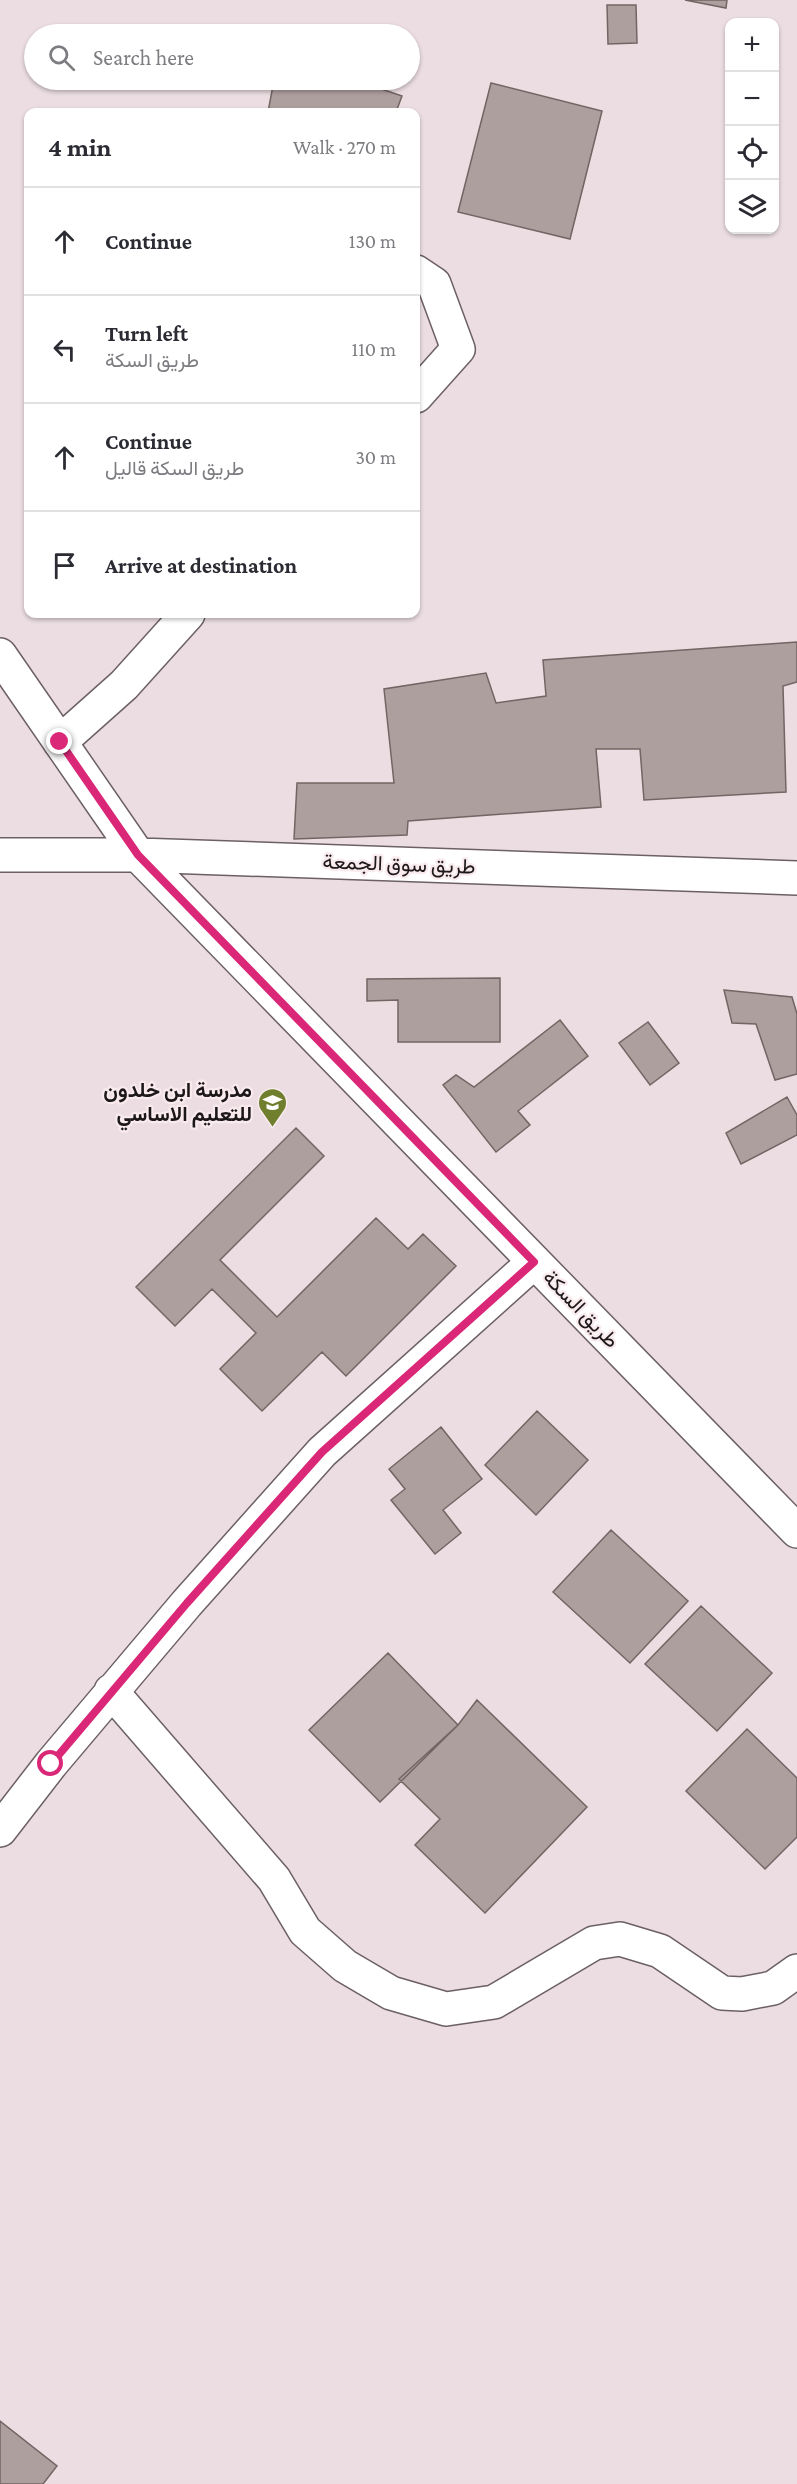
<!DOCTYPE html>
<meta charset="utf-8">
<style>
:root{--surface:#fff;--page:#f2f2f3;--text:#2b2b33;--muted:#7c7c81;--line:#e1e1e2}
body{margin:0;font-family:"Crimson Pro",Vazirmatn,serif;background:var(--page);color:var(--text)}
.controls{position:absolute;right:18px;top:18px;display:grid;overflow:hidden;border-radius:12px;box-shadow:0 2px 4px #0004}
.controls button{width:54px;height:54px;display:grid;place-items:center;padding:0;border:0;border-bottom:2px solid var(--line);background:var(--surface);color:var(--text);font:30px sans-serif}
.stop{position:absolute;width:18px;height:18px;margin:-14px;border:4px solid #db2777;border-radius:50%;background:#fff}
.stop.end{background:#db2777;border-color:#fff;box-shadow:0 2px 6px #0008}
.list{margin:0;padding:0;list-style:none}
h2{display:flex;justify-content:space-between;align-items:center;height:78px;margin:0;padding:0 24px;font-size:26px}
h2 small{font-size:20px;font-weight:400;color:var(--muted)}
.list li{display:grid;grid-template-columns:39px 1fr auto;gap:18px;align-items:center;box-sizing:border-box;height:108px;padding:0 24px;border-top:2px solid var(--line)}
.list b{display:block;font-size:22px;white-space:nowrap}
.list p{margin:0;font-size:20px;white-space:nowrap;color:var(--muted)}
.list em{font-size:20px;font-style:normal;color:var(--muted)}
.icon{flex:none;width:33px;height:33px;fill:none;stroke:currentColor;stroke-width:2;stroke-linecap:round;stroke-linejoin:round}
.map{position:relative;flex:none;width:797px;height:2484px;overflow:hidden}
.search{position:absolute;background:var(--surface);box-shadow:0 2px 4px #0004;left:24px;top:24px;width:396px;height:66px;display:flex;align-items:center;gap:15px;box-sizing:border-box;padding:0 21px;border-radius:33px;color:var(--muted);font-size:22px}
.panel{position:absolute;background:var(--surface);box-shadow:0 2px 4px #0004;left:24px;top:108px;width:396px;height:510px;border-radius:12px}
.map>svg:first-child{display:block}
.building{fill:#ad9f9e;stroke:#726564;stroke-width:1.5}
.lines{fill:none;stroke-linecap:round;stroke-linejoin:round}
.street-casing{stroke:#6c6063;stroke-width:36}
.primary-casing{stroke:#6c6063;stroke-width:36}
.street{stroke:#fff;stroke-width:33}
.primary{stroke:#fff;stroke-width:33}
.route{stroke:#db2777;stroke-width:8}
.labels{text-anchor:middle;stroke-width:4.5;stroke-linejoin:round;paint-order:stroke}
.street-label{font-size:21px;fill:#1c1719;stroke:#f9eaee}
.poi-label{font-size:21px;font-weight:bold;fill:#1c1719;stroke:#f9eaee;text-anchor:end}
</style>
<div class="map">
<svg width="797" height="2484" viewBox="0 0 797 2484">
<rect width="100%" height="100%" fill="#ebdde1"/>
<path class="building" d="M685,0H727L726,8Z
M607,5H636L637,43L608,44Z
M274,80H355L402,96L396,112H268Z
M491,83L602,111L570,239L458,212Z
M797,642V682L783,686L786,792L644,800L640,749H596L601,807L408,821L407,835L294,839L297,783H394L384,689L486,673L496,703L546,696L543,660Z
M500,978V1042H398V1000L367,1001V979Z
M724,990L792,997L797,1014V1074L775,1080L756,1024L732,1023Z
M560,1020L588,1056L518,1111L530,1125L496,1152L443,1085L456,1075L474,1087Z
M648,1022L679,1063L650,1085L619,1043Z
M787,1097L797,1115V1135L741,1164L726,1133Z
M296,1128L324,1156L220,1260L277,1317L376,1218L408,1249L423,1234L456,1266L346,1376L322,1352L262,1411L220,1369L256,1333L212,1289L175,1326L136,1287Z
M537,1411L588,1460L536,1515L485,1465Z
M441,1427L482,1479L443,1510L461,1533L435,1554L391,1500L405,1489L389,1469Z
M611,1530L688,1601L630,1663L553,1592Z
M701,1606L772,1673L717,1731L645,1664Z
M388,1653L458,1725L380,1802L309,1730Z
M477,1700L587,1807L485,1913L415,1845L440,1819L399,1779L458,1725Z
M747,1729L797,1778V1837L765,1869L686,1791Z
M0,2421L57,2466L43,2484H0Z"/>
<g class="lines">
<defs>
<path id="street" d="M416,272L434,284L458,349L416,396
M60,742L124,685L188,614
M111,1691L274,1879L305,1931L345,1966L391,1993L446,2009L494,2002L594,1943L620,1939L660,1951L722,1993L742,1994L773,1988L797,1971
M0,1830L51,1764L187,1603L322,1452L534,1262"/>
<path id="primary" d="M0,655L138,855L797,1531
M0,855H138L797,878"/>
</defs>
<use href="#street" class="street-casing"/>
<use href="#primary" class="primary-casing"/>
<use href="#street" class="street"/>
<use href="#primary" class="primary"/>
</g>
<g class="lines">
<path class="route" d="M51,1764L187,1603L322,1452L534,1262L138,855L60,742"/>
</g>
<defs>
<symbol id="school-pin" viewBox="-11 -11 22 30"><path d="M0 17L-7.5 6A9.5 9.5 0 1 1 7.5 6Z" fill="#6f7f2d" stroke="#f9eaee"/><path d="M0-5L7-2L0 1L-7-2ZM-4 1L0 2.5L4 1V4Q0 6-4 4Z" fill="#fff"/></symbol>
</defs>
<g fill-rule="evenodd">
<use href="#school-pin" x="256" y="1086" width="33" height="45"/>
</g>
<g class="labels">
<g class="street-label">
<text transform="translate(399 864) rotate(2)" y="7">طريق سوق الجمعة</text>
<text transform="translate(581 1309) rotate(46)" y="7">طريق السكة</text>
</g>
<g class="poi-label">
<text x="252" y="1097">مدرسة ابن خلدون<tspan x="252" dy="24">للتعليم الاساسي</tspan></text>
</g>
</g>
</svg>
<div class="controls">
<button>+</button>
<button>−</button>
<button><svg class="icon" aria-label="locate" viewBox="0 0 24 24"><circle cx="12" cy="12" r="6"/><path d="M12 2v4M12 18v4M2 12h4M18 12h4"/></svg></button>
<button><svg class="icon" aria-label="layers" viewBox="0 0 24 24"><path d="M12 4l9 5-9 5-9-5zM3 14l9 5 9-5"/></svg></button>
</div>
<div class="stop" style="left:51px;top:1764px"></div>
<div class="stop end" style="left:60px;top:742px"></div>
<div class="search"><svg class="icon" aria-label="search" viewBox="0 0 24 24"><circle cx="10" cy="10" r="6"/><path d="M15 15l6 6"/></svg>Search here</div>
<section class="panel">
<h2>4 min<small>Walk · 270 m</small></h2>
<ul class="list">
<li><svg class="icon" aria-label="ahead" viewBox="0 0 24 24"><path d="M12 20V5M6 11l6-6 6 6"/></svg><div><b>Continue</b></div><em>130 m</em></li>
<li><svg class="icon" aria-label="left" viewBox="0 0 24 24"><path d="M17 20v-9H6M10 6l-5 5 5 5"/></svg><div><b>Turn left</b><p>طريق السكة</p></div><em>110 m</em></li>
<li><svg class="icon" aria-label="ahead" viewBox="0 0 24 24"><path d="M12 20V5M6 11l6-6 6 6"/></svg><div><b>Continue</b><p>طريق السكة قاليل</p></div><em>30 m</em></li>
<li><svg class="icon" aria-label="arrive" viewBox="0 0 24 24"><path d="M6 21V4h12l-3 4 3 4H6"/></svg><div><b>Arrive at destination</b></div></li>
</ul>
</section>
</div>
